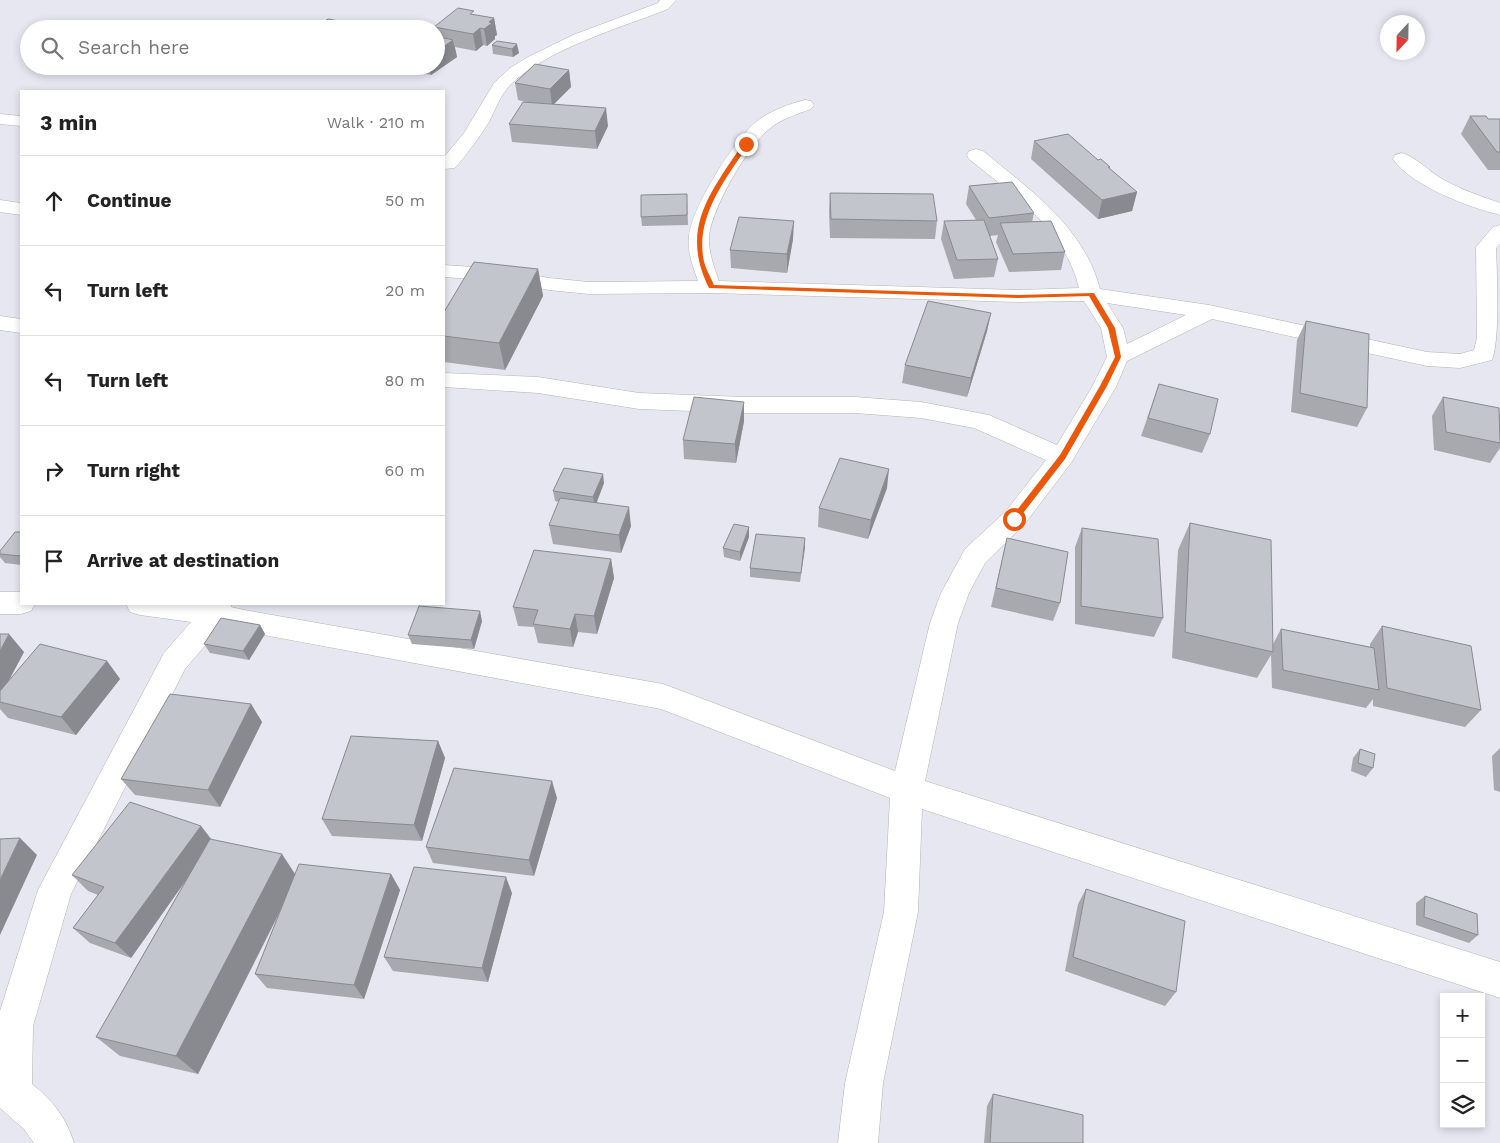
<!DOCTYPE html>
<meta charset="utf-8">
<style>
:root{--surface:#fff;--page:#f2f2f2;--text:#222;--muted:#767676;--line:#e0e0e0}
body{margin:0;font-family:"Work Sans",sans-serif;background:var(--page);color:var(--text)}
.controls{position:absolute;right:15px;bottom:15px;display:grid;overflow:hidden;border-radius:0px;box-shadow:0 2px 8px #0003}
.controls button{width:45px;height:45px;display:grid;place-items:center;padding:0;border:0;border-bottom:1px solid var(--line);background:var(--surface);color:var(--text);font:25px sans-serif}
.compass{position:absolute;left:1380px;top:15px;width:45px;height:45px;border-radius:50%;background:var(--surface);box-shadow:0 2px 8px #0003;rotate:202deg}
.stop{position:absolute;width:15px;height:15px;margin:-11px;border:4px solid #ea580c;border-radius:50%;background:#fff}
.stop.end{background:#ea580c;border-color:#fff;box-shadow:0 1px 5px #0008}
.list{margin:0;padding:0;list-style:none}
h2{display:flex;justify-content:space-between;align-items:center;height:65px;margin:0;padding:0 20px;font-size:21px}
h2 small{font-size:16px;font-weight:400;color:var(--muted)}
.list li{display:grid;grid-template-columns:32px 1fr auto;gap:15px;align-items:center;box-sizing:border-box;height:90px;padding:0 20px;border-top:1px solid var(--line)}
.list b{display:block;font-size:19px;white-space:nowrap}
.list em{font-size:16px;font-style:normal;color:var(--muted)}
.icon{flex:none;width:28px;height:28px;fill:none;stroke:currentColor;stroke-width:2;stroke-linecap:round;stroke-linejoin:round}
.map{position:relative;flex:none;width:1500px;height:1143px;overflow:hidden}
.search{position:absolute;background:var(--surface);box-shadow:0 2px 8px #0003;left:20px;top:20px;width:425px;height:55px;display:flex;align-items:center;gap:12px;box-sizing:border-box;padding:0 18px;border-radius:28px;color:var(--muted);font-size:19px}
.panel{position:absolute;background:var(--surface);box-shadow:0 2px 8px #0003;left:20px;top:90px;width:425px;height:515px;border-radius:0px}
.map>svg:first-child{display:block}
.lines{fill:none;stroke-linecap:round;stroke-linejoin:round}
.minor-casing{stroke:#b6b4ae;stroke-width:1}
.minor{fill:#fff;fill-rule:evenodd}
.wall{fill:#a7a9af}
.shaded-wall{fill:#888a8f}
.building{fill:#c2c5cc;stroke:#888a8f}
.route{fill:#ea580c}
</style>
<div class="map">
<svg width="1500" height="1143" viewBox="0 0 1500 1143">
<rect width="100%" height="100%" fill="#e6e7f0"/>
<g class="lines">
<defs>
<path id="minor" d="M660,0H676L668,9C622,27 545,50 510,85C500,96 495,110 489,122C479,138 467,154 455,168L444,169V157L464,133L494,83L510,68L528,57L573,35L658,3Z
M805,100L811,101L814,105L811,109C797,114 781,119 769,129C748,146 712,208 709,236C708,251 714,267 719,281L1018,290L1079,288C1065,229 1013,195 969,159L967,155L969,151L976,149L983,151C1030,190 1084,227 1100,289L1209,305L1427,352L1460,354L1474,350L1477,338L1476,247L1493,227L1500,225V244L1496,248C1497,274 1500,340 1492,360L1460,368L1427,366L1212,319L1127,361L1116,387L1071,463L1023,526L985,563L969,593L958,623L925,781L1500,962V998L922,809L918,912L883,1083L878,1143H838L845,1083L884,912L890,798L661,709L221,627L185,669L71,894L33,1026L32,1084C53,1101 66,1117 74,1143H34L24,1129L0,1108V1011L38,890L164,653L191,622L140,615L130,612L126,604H231V607L244,610L663,684L895,771L930,623L941,593L965,549L1005,512L1046,460L974,428L921,418L855,413H744L639,409L538,393L444,387V373L538,377L639,393L744,397H855L921,402L989,415L1057,445L1092,387L1107,357L1101,328L1084,301L1018,302L711,293L589,294L549,290L501,281L444,277V265L501,269L549,278L589,282L698,281C693,267 687,251 689,236C692,207 734,140 756,122C769,111 789,104 805,100ZM1107,303L1186,315L1127,344L1123,328Z
M0,114L21,116V126L0,124Z
M1402,153C1416,157 1429,171 1442,179C1460,189 1480,196 1500,203V215C1469,207 1411,186 1393,159L1395,155Z
M0,200L21,203V215L0,212Z
M0,316L21,319V333L0,330Z
M0,592H21V604H35L31,611L21,614H0Z"/>
</defs>
<use href="#minor" class="minor-casing"/>
<use href="#minor" class="minor"/>
</g>
<path class="wall" d="M475,15L494,18L497,35L495,36V39L487,46L483,45L476,51L455,47L457,57L431,75L397,67L396,66H436V29H434V27Z
M350,23L352,29H318V26Z
M497,41L519,53L513,57L493,54L492,45Z
M569,70L571,87L554,104L608,126L597,149L512,142L509,124L526,102L518,100L515,83Z
M1470,116L1488,119H1500V170H1488L1461,134Z
M1034,141L1098,160L1110,167V169L1137,192L1132,211L1098,219L1031,159Z
M969,186L1034,213L1032,222L1065,252L1061,270L1009,272L996,242L998,235L990,236L998,259L994,277L954,279L941,239L944,221L976,220L966,204Z
M830,193L937,221L935,239L830,238L829,211Z
M687,194L688,225L642,226L641,217Z
M793,239L787,273L731,268L730,250Z
M538,269L543,296L505,370L444,362V312Z
M991,313L987,331L967,397L902,383L905,365Z
M1306,321L1367,408L1357,427L1291,412L1297,340Z
M1159,384L1210,434L1202,453L1141,436Z
M1443,397L1500,415V448L1490,463L1434,450L1432,416Z
M744,421L736,463L684,459L683,440Z
M604,483L596,503L631,526L621,553L553,544L549,525L559,502L555,501L553,491Z
M887,488L868,539L818,527L819,508Z
M1190,523L1273,644L1281,629L1370,647V644L1382,626L1481,710L1465,727L1373,706V699L1366,708L1272,688L1271,655L1257,678L1172,658L1178,550Z
M1082,528L1163,618L1154,637L1075,624V547Z
M21,532V565L5,563L0,557V551Z
M749,537L740,561L724,557L723,548Z
M805,538L800,582L750,577V568Z
M1007,538L1060,603L1053,621L991,607Z
M611,559L614,578L597,634L578,632L573,647L538,643L534,627L518,626L513,607Z
M482,621L474,649L412,644L408,635Z
M260,625L265,634L249,660L210,653L204,644Z
M0,634L24,652L9,680L107,661L120,679L76,735L8,718L0,709Z
M251,704L262,722L220,807L135,795L121,779Z
M438,741L445,758L422,841L332,836L322,819Z
M1500,748V792L1494,790L1492,756Z
M1360,749L1373,768L1366,777L1351,771L1353,758Z
M557,798L534,876L433,863L426,847Z
M201,826L212,840L295,874H391L400,890L364,999L267,988L255,974L280,912L198,1074L120,1056L96,1037L186,880L131,958L90,943L73,928L98,895L88,891L72,875Z
M1086,889L1176,992L1165,1006L1065,971L1078,904Z
M512,893L488,982L393,971L384,957Z
M1425,896L1478,935L1469,943L1416,925V903Z
M993,1094L1083,1143H984L987,1106Z"/>
<path class="shaded-wall" d="M494,18L497,35L495,36V39L487,46L484,29L489,22Z
M350,23L352,29H342Z
M480,28L483,45L476,51L473,34Z
M453,40L457,57L431,75L429,66H436V52Z
M517,44L519,53L513,57L512,49Z
M569,70L571,87L552,106L550,89Z
M606,108L608,126L597,149L595,131Z
M1137,192L1132,211L1098,219L1102,200Z
M794,221L793,239L787,273V254Z
M538,269L543,296L505,370L499,343Z
M991,313L987,331L967,397L971,378Z
M744,402V421L736,463L735,444Z
M889,469L887,488L868,539L871,520Z
M603,474L604,483L595,507L593,497Z
M629,507L631,526L621,553L619,535Z
M749,527V537L740,561V552Z
M805,538V548L800,582L801,573Z
M611,559L614,578L597,634L594,616Z
M480,611L482,621L474,649L471,640Z
M575,614L578,632L573,647L570,629Z
M260,625L265,634L249,660L243,651Z
M9,634L24,652L0,697V651Z
M107,661L120,679L76,735L61,717Z
M251,704L262,722L220,807L208,790Z
M438,741L445,758L422,841L414,825Z
M552,781L557,798L534,876L529,860Z
M201,826L213,842L131,958L115,943Z
M20,838L37,855L0,935V880Z
M282,854L297,877L198,1074L176,1056Z
M391,874L400,890L364,999L354,985Z
M506,877L512,893L488,982L482,968Z"/>
<path class="building" d="M458,8L474,11L470,14L494,18L489,22L492,23L484,29L480,28L473,34L434,27Z
M328,19L350,23L342,29H333L318,26Z
M436,36L453,40L436,52Z
M497,41L517,44L512,49L492,45Z
M535,64L569,70L550,89L515,83Z
M523,102L606,108L595,131L509,124Z
M1470,116H1486L1488,119H1500V152H1497Z
M1068,134L1098,160L1101,159L1110,167H1108L1137,192L1102,200L1034,141Z
M1012,182L1034,213L989,218L969,186Z
M830,193L933,194L937,221L831,219Z
M687,194V215L641,217V195Z
M739,217L794,221L787,254L730,250Z
M984,220L998,259L957,260L944,221Z
M1051,221L1065,252L1013,254L1000,223Z
M474,262L538,269L499,343L444,336V312Z
M928,301L991,313L971,378L905,365Z
M1306,321L1369,334L1367,408L1300,393Z
M1159,384L1218,399L1210,434L1148,418Z
M694,397L744,402L735,444L683,440Z
M1443,397L1499,408L1500,443L1446,432Z
M840,458L889,469L871,520L819,508Z
M564,468L603,474L593,497L553,491Z
M560,498L629,507L619,535L549,525Z
M1190,523L1271,540L1273,652L1185,632Z
M734,524L749,527L740,552L723,548Z
M1082,528L1158,539L1163,618L1081,606Z
M15,532H21V556L0,554V551Z
M756,534L805,538L801,573L750,568Z
M1007,538L1068,552L1060,603L996,588Z
M534,550L611,559L594,616L575,614L570,629L533,624L538,610L513,607Z
M419,606L480,611L471,640L408,635Z
M221,618L260,625L243,651L204,644Z
M1382,626L1471,646L1481,710L1387,688Z
M1281,629L1374,648L1379,690L1283,670Z
M0,634H9L0,651Z
M40,644L107,661L61,717L0,702V691Z
M170,694L251,704L208,790L121,779Z
M351,736L438,741L414,825L322,819Z
M1360,749L1375,754L1373,768L1358,763Z
M454,768L552,781L529,860L426,847Z
M130,802L201,826L115,943L73,928L104,887L72,875Z
M20,838L0,880V839Z
M210,839L282,854L176,1056L96,1037Z
M299,864L391,874L354,985L255,974Z
M414,867L506,877L482,968L384,957Z
M1086,889L1185,921L1176,992L1073,957Z
M1425,896L1477,914L1478,935L1424,917Z
M993,1094L1083,1115V1143H990Z"/>
<path class="route" d="M744,142L749,144C727,177 697,214 703,256C704,266 710,276 714,285L1018,295L1094,293L1115,328L1121,357L1107,386L1065,459L1017,521L1014,522L1010,519L1060,455L1100,386L1115,357L1108,328L1089,296L1018,298L709,288C679,228 711,192 744,142Z"/>
</svg>
<div class="controls">
<button>+</button>
<button>−</button>
<button><svg class="icon" aria-label="layers" viewBox="0 0 24 24"><path d="M12 4l9 5-9 5-9-5zM3 14l9 5 9-5"/></svg></button>
</div>
<svg class="compass" viewBox="-18 -18 36 36"><path d="M0-13l5 13h-10z" fill="#e53935"/><path d="M0 13l5-13h-10z" fill="#767676"/></svg>
<div class="stop" style="left:1014px;top:519px"></div>
<div class="stop end" style="left:746px;top:144px"></div>
<div class="search"><svg class="icon" aria-label="search" viewBox="0 0 24 24"><circle cx="10" cy="10" r="6"/><path d="M15 15l6 6"/></svg>Search here</div>
<section class="panel">
<h2>3 min<small>Walk · 210 m</small></h2>
<ul class="list">
<li><svg class="icon" aria-label="ahead" viewBox="0 0 24 24"><path d="M12 20V5M6 11l6-6 6 6"/></svg><div><b>Continue</b></div><em>50 m</em></li>
<li><svg class="icon" aria-label="left" viewBox="0 0 24 24"><path d="M17 20v-9H6M10 6l-5 5 5 5"/></svg><div><b>Turn left</b></div><em>20 m</em></li>
<li><svg class="icon" aria-label="left" viewBox="0 0 24 24"><path d="M17 20v-9H6M10 6l-5 5 5 5"/></svg><div><b>Turn left</b></div><em>80 m</em></li>
<li><svg class="icon" aria-label="right" viewBox="0 0 24 24"><path d="M7 20v-9h11M14 6l5 5-5 5"/></svg><div><b>Turn right</b></div><em>60 m</em></li>
<li><svg class="icon" aria-label="arrive" viewBox="0 0 24 24"><path d="M6 21V4h12l-3 4 3 4H6"/></svg><div><b>Arrive at destination</b></div></li>
</ul>
</section>
</div>
